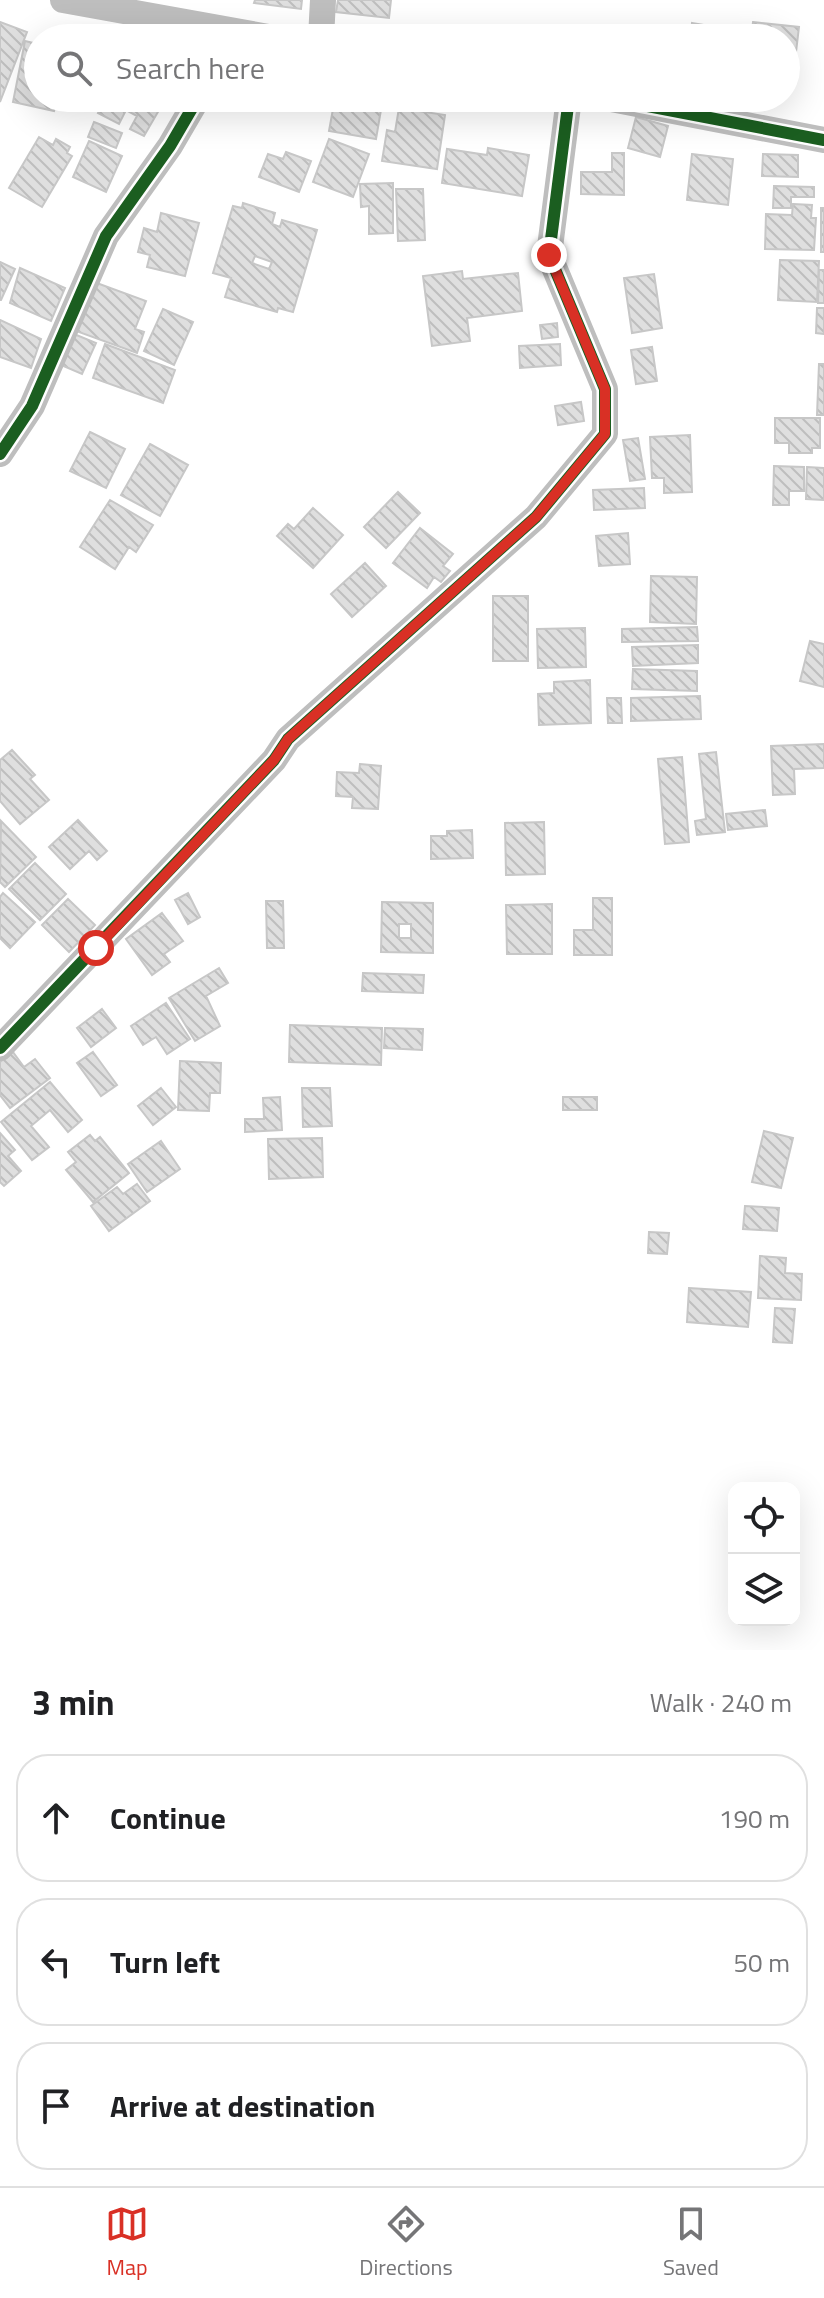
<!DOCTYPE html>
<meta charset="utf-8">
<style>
:root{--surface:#fff;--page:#f2f2f2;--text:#202124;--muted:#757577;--line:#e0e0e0;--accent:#d93025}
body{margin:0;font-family:"Titillium Web",sans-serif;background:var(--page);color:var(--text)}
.controls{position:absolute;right:24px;bottom:24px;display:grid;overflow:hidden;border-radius:16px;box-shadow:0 8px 32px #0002}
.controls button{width:72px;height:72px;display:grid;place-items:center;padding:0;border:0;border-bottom:2px solid var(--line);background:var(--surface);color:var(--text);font:40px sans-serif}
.stop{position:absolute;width:24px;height:24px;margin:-18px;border:6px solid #d93025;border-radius:50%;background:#fff}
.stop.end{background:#d93025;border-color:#fff;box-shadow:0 2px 8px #0008}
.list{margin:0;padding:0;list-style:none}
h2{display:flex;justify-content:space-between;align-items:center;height:104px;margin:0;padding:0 32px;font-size:34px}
h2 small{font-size:26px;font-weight:400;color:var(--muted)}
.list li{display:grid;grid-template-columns:52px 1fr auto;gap:24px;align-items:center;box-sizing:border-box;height:128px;margin:0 16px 16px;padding:0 16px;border:2px solid var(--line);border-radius:32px}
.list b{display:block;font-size:30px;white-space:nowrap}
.list em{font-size:26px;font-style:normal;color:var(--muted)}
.icon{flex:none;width:44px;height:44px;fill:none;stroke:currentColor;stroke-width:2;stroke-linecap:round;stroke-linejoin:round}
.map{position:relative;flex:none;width:824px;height:1650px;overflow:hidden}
.search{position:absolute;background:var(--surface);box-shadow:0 8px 32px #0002;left:24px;right:24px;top:24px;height:88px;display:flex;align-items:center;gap:20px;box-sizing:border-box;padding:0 28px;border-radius:44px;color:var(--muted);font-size:30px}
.sheet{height:536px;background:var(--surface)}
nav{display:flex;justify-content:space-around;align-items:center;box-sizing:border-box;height:112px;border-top:2px solid var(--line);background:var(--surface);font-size:22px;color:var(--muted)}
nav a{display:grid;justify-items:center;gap:4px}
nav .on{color:var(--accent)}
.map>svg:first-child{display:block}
.building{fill:url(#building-back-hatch);stroke:#c7c7c7;stroke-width:2;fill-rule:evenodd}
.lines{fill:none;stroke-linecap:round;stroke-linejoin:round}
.minor{stroke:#bebebe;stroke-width:26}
.cycleway-casing{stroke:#fff;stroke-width:17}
.cycleway{stroke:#1b5e20;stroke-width:12}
.route{stroke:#d93025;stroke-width:10}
</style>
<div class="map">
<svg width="824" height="1650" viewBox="0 0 824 1650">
<defs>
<pattern id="building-back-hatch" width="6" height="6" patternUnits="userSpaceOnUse" patternTransform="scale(2)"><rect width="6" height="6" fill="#dfdfdf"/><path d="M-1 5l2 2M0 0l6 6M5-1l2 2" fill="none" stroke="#bebebe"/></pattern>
</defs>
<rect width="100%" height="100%" fill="#fff"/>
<path class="building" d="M255,0H302L301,9L254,3Z
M338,0H391L389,18L336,12Z
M0,22L27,32L0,102Z
M753,22L799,27L793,77L786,76V38H751Z
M692,23L716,27L715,38H690Z
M25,41L38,44V98H57L54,111L13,102Z
M64,98H95L91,110L63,101Z
M106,98H166L144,136L130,129L137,116L126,110L119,124L98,113Z
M335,98H383L376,139L329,131Z
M399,108L445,115L437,169L382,161L387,130L395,132Z
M636,117L668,126L660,157L628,148Z
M94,122L122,133L116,148L88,137Z
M39,137L53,145L56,139L70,147L67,153L72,156L42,207L9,188Z
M329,139L369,154L353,197L313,182Z
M89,141L122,156L106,192L73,177Z
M488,148L529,155L522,196L442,183L447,149L487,155Z
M286,152L311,161L299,192L259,177L268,154L283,159Z
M612,153H624V195L581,194V172H612Z
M692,154L733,159L728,205L687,200Z
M763,154L798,155V177L762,176Z
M393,183V233L369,234V206L361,207L360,184Z
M774,186L814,187V197H791V208H773Z
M396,189H423L425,240L398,241Z
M243,203L275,213L272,224L280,227L282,220L317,230L293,312L278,308L277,312L225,297L231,278L213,273L233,206L242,208ZM255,256L272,262L269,269L252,263Z
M793,204L812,205L811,218H816L814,250L765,249L766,214L792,215Z
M821,208H824V252H821Z
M161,213L199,223L185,276L147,267L150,255L138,252L144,228L157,232Z
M780,260L819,261L817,302L778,300Z
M0,262L15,269L1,300H0Z
M20,268L65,288L51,321L10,303Z
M819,270H824V303H818Z
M462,271L463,279L518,273L522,311L467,318L470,341L432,346L423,276Z
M654,274L662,328L632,333L624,278Z
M94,282L146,301L135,329L144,332L137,353L76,331Z
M817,308H824V334L816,333Z
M163,309L193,322L174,365L144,351Z
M0,320L41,339L31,368L0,357Z
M557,323L558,337L542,339L540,325Z
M74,334L96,343L82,374L61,365Z
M105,344L175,370L163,403L93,378Z
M560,344L561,365L520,368L519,346Z
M652,347L657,381L636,384L631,350Z
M819,364H824V415H817Z
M581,402L584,421L558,425L555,406Z
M775,418H820V448H812V453H789V443H775Z
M90,432L125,449L106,488L70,471Z
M690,435L692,492L664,493V478H652L650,437Z
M638,438L645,479L630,481L623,440Z
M150,444L188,465L160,516L121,495Z
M774,466L804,467V491H789V505H773Z
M807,467L824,468V500L806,499Z
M644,488L645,508L594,510L593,490Z
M398,492L420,513L386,548L364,527Z
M110,500L153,525L136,552L129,547L115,569L80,547Z
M313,508L343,535L313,568L277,536L288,524L294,529Z
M420,528L453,554L443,566L450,571L441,582L434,577L427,588L393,563Z
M628,533L630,564L599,566L596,536Z
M365,563L386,586L352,617L331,594Z
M651,576L697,577L696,624L650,622Z
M493,596H528V661H493Z
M697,627L698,641L622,642V629Z
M585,628L586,667L538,668L537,629Z
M810,641L824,644V687L800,681Z
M698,645V663L633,666L632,647Z
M633,669L697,671V691L632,689Z
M590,680L591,723L539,725L538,694L554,693V682Z
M700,696L701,719L631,721V698Z
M607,698H621L622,723H608Z
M824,744V768L794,769L795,794L773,795L771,746Z
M12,750L35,775L30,779L49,800L20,824L0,801V760Z
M716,752L725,832L697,835L695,821L706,819L699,754Z
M682,757L689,842L665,844L658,759Z
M360,764L381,766L378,809L352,808L353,797L336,796L337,772L359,773Z
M765,810L767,826L728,830L726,814Z
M78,820L107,851L97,860L89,851L70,869L49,847Z
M1,821L36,857L5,887L0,882Z
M544,822L545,874L506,875L505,823Z
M472,830L473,858L431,859V836H447V831Z
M35,863L66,894L40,920L9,889Z
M3,893L35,922L10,948L0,938V897Z
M188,893L200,917L188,924L175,900Z
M593,898H612V955H574V930H593Z
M68,899L95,925L69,952L42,925Z
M266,901H283L284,948H267Z
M382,902L433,903V953L381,952ZM399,924H411V938H399Z
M552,904V954H507L506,905Z
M162,913L183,941L164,954L170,962L152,975L126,939Z
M219,968L228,983L206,996L220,1026L195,1041L169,998Z
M363,973L424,975L423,993L362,991Z
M166,1003L190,1039L167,1054L156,1037L143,1045L131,1026Z
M102,1009L116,1028L91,1047L77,1028Z
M290,1025L382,1028L381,1065L289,1062Z
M385,1028L423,1029L422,1050L384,1048Z
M13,1052L24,1067L35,1059L50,1078L10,1108L0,1095V1062Z
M93,1052L117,1085L101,1096L77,1063Z
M180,1061L221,1063L220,1093H210L209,1111L178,1110Z
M50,1082L82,1120L68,1132L50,1110L31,1126L49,1147L32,1160L1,1122Z
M161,1088L176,1107L153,1125L138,1106Z
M302,1088H330L332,1126L303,1127Z
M280,1097L282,1130L245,1132V1119H264L263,1098Z
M563,1097H597V1110H563Z
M764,1131L793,1138L781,1188L752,1182Z
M0,1133L15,1150L8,1156L21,1171L4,1186L0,1182Z
M90,1135L95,1141L100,1137L129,1173L93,1202L66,1170L76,1162L68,1152Z
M322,1138L323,1177L269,1179L268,1139Z
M161,1141L180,1169L147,1192L128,1164Z
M137,1184L150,1201L109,1231L91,1206L117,1187L123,1194Z
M745,1206L779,1208L777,1231L743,1229Z
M649,1232L669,1233L667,1254L648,1253Z
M760,1256L786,1258L785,1273L802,1274L801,1300L758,1298Z
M689,1288L751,1292L748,1327L687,1322Z
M775,1308L795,1309L792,1343L773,1342Z"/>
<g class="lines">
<path class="minor" d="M63,0L274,38
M321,38L323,0
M606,98L824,140
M0,454L32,406L106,236L170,146L198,98
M0,1048L274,760L288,739L536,517L605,434V389L549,255L569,98"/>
<defs>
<path id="cycleway" d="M606,98L824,140
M0,454L32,406L106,236L170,146L198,98
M0,1048L274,760L288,739L536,517L605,434V389L549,255L569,98"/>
</defs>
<use href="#cycleway" class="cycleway-casing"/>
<use href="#cycleway" class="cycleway"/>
</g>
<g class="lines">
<path class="route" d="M96,948L274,760L288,739L536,517L605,434V389L549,255"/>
</g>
</svg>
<div class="controls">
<button><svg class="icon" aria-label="locate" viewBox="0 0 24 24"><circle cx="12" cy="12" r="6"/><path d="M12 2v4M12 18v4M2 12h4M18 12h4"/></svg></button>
<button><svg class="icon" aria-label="layers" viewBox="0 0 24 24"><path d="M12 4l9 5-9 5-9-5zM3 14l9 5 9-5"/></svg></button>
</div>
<div class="stop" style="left:96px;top:948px"></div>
<div class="stop end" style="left:549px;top:255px"></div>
<div class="search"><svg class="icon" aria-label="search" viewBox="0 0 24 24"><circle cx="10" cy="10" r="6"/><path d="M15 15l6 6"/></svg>Search here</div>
</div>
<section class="sheet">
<h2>3 min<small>Walk · 240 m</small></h2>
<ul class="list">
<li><svg class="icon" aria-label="ahead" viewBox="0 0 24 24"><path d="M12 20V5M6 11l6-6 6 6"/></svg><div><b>Continue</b></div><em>190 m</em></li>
<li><svg class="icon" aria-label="left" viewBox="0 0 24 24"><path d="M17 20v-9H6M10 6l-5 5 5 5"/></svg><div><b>Turn left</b></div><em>50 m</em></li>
<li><svg class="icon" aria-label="arrive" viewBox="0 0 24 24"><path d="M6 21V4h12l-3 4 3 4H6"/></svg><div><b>Arrive at destination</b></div></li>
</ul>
</section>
<nav>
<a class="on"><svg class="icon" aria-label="map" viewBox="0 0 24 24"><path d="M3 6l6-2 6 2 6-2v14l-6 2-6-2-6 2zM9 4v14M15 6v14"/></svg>Map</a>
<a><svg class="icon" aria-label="directions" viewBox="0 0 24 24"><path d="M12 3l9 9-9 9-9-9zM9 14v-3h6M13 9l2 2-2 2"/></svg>Directions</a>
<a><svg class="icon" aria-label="saved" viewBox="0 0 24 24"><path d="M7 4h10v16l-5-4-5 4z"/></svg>Saved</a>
</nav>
